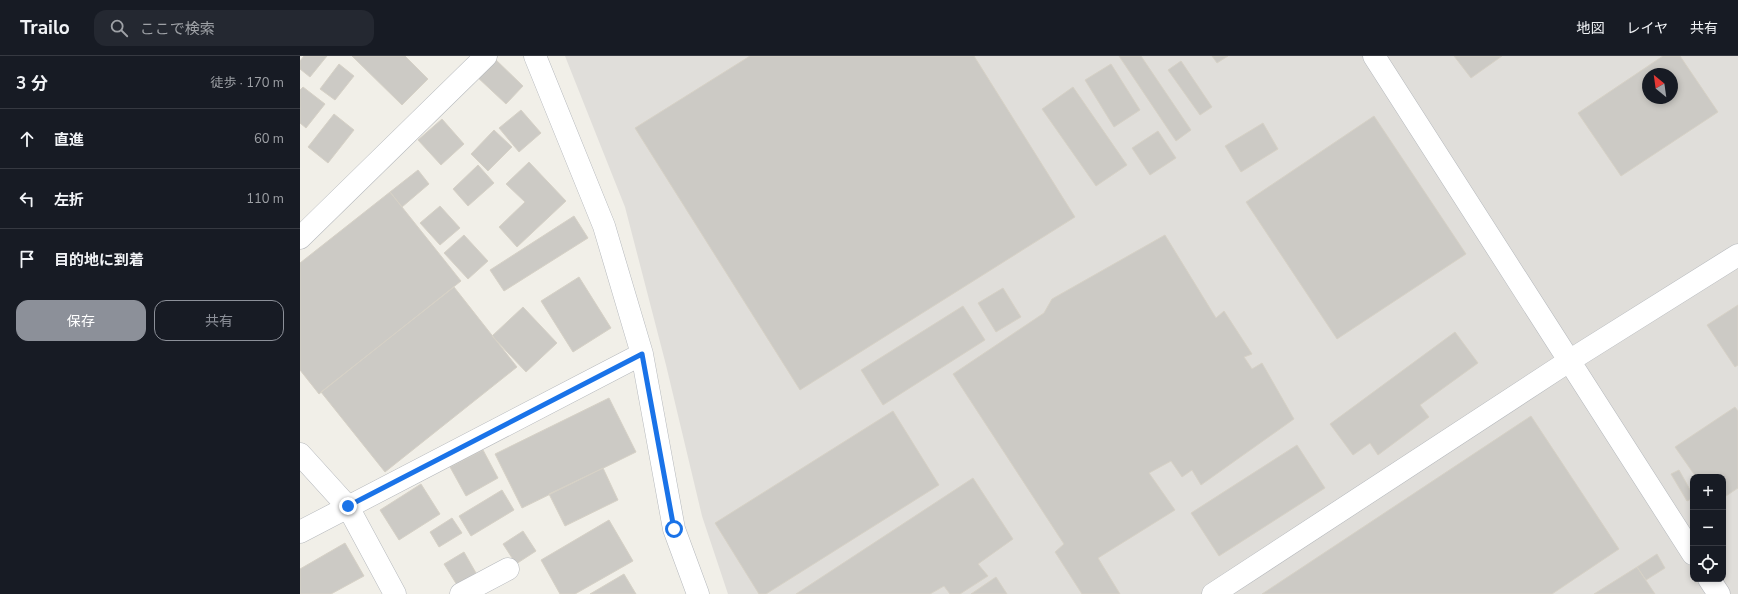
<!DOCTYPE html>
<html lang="ja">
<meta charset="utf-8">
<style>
:root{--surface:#171b24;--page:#242831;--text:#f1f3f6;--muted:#9ea1a6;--line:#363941;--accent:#8c9099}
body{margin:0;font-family:"Nunito Sans","Noto Sans JP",sans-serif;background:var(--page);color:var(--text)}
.controls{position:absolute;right:12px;bottom:12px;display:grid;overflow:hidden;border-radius:8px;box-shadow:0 2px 6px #0003}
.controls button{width:36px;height:36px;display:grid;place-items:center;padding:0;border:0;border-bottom:1px solid var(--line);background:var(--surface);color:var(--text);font:20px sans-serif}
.compass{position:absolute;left:1342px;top:12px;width:36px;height:36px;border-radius:50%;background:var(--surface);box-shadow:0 2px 6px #0003;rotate:331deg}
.stop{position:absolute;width:12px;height:12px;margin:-9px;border:3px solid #1a73e8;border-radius:50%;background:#fff}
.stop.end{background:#1a73e8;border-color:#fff;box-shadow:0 1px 4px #0008}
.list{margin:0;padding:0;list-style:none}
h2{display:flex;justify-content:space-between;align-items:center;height:52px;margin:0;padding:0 16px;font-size:17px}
h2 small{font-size:13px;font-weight:400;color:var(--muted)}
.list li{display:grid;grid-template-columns:26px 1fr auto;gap:12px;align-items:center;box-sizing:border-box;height:60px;padding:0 16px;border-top:1px solid var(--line)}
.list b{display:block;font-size:15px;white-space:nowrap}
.list em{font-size:13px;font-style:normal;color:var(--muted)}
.actions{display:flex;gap:8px;padding:12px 16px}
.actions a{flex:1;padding:9px 0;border:1px solid var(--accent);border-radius:12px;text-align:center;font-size:14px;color:var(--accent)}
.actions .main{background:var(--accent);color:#fff}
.icon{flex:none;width:22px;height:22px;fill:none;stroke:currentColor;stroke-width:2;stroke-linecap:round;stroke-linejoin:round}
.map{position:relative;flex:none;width:1438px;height:538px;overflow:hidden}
header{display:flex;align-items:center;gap:24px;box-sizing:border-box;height:56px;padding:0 20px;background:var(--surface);border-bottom:1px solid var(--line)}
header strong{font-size:19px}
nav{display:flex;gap:22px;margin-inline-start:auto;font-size:14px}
.search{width:280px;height:36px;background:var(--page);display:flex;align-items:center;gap:10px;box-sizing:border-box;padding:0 14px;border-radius:12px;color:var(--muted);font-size:15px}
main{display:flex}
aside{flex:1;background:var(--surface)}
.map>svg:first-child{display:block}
.industrial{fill:#e0deda;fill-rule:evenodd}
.building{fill:#cccac5;stroke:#d6d1c6;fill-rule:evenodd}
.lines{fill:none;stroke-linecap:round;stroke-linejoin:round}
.minor-casing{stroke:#b5b8bc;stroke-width:23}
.tertiary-casing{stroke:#b5b8bc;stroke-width:23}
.minor{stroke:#fff;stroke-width:22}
.tertiary{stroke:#fff;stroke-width:22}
.route{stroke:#1a73e8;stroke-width:5}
</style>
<header>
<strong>Trailo</strong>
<div class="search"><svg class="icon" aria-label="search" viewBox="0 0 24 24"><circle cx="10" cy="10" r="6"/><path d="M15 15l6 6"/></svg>ここで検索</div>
<nav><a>地図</a><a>レイヤ</a><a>共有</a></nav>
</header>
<main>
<aside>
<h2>3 分<small>徒歩 · 170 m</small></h2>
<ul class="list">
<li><svg class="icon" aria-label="ahead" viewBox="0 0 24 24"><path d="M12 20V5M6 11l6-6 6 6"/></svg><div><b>直進</b></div><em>60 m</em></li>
<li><svg class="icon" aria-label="left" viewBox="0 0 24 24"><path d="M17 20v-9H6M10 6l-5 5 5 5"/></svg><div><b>左折</b></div><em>110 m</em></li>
<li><svg class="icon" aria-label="arrive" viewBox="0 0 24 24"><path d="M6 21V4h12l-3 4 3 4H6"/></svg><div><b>目的地に到着</b></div></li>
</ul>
<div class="actions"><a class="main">保存</a><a>共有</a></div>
</aside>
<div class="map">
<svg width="1438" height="538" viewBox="0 0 1438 538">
<rect width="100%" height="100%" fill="#f1efe8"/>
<path class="industrial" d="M265,0H1438V538H428L402,460L366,309L325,151ZM1348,18H1372V42H1348ZM1393,421H1423V523H1393Z"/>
<path class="building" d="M4,0H27L10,21L0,13V5Z
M52,0H105L128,23L102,49Z
M450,0H674L775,161L500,334L335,72Z
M819,0H841L891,74L876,85Z
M912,0H928L917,7Z
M1154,0H1202L1171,22Z
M1363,0H1380L1418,56L1321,120L1278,57ZM1348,18H1372V42H1348Z
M193,1L223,30L206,48L175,19Z
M881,5L912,51L900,59L868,14Z
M39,8L54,20L35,44L20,33Z
M811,8L840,54L814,71L785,24Z
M3,31L25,48L6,72L0,67V34Z
M773,31L827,109L796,130L742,53Z
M221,54L241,77L219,96L199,72Z
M34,58L54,74L28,107L8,91Z
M1074,60L1166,198L1037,283L946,146Z
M142,63L164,88L141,109L118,84Z
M963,67L978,93L941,116L925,90Z
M194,74L212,91L188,115L171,98Z
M858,75L876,102L850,119L832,92Z
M229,106L266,145L217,191L199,171L225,146L206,128Z
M178,109L194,127L168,150L153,133Z
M118,114L129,128L102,151L90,136Z
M90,136L161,225L19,338L0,314V207Z
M140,150L160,172L140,189L120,167Z
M274,160L288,182L204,235L190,214Z
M164,179L188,205L168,223L144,197Z
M865,179L916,262L924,255L952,298L944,301L952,313L962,307L994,363L901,429L892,414L882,421L871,405L849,417L875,454L798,502L820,538H782L755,496L764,488L653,318L744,257L752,243Z
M279,221L311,272L273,296L241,245Z
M154,231L217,311L85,416L21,336Z
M703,232L721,261L696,276L678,247Z
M1438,249V309L1435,311L1407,269Z
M663,250L685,284L583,349L561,314Z
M223,251L257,287L226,316L192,280Z
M1155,276L1178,307L1120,349L1129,361L1078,399L1070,387L1053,399L1030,368Z
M309,342L336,396L222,452L195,398Z
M1435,351L1438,355V432L1423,442V421H1396L1375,391Z
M593,355L639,429L466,538H459L415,467Z
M1231,360L1319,493L1252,538H962Z
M997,389L1025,432L919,500L891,457Z
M183,394L198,422L166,440L150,411Z
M303,412L318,444L265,470L249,438Z
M1379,414L1393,439V442L1387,445L1371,418Z
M673,422L713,483L678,508L688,520L660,538H650L644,530L630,538H496Z
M121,428L140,458L99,484L80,454Z
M202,434L214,454L171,480L159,460Z
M152,462L162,477L139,491L130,476Z
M309,464L333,505L275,538H260L241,504Z
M223,475L236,495L216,508L203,488Z
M45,487L64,520L31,538H0V513Z
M164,496L176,517L157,529L144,508Z
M1357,498L1365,512L1346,524L1337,511Z
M1337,511L1355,538H1294Z
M324,518L336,538H290Z
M696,521L707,538H671Z"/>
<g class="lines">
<defs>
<path id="minor" d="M235,0L304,170L342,298L374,473L398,538
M0,182L186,0
M0,398L48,451L95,538
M0,476L342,298
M161,538L208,513"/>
<path id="tertiary" d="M1074,0L1393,498
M1409,523L1419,538
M913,538L1269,305L1438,199"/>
</defs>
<use href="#minor" class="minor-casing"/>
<use href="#tertiary" class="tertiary-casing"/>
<use href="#minor" class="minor"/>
<use href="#tertiary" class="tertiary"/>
</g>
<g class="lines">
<path class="route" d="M48,450L342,298L374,473"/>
</g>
</svg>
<div class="controls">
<button>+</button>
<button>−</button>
<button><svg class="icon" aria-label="locate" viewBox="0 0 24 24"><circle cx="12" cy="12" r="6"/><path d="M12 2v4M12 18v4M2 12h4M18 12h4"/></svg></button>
</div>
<svg class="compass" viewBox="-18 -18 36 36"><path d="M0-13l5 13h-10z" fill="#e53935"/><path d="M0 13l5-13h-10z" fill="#9ea1a6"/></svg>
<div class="stop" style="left:374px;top:473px"></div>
<div class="stop end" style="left:48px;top:450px"></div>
</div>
</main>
